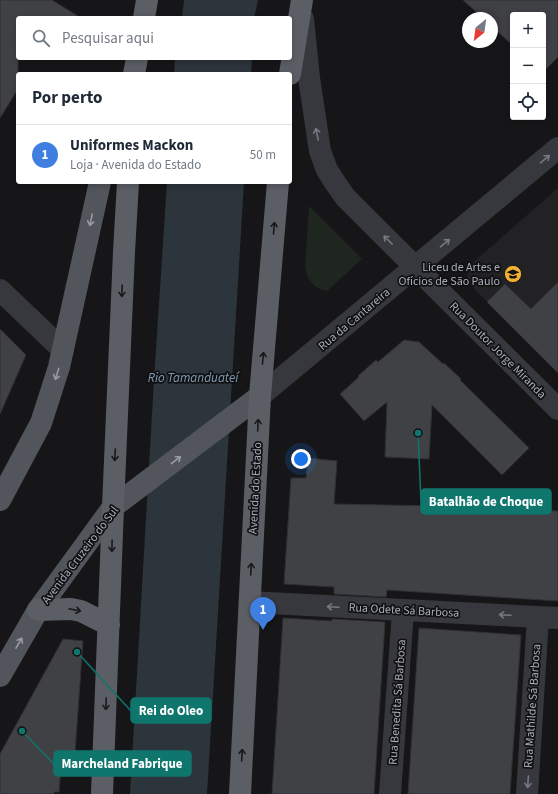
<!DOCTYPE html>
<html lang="pt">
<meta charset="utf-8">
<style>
:root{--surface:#fff;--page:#f2f2f3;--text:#1f2937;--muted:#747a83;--line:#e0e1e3;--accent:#7e6636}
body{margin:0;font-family:"Source Sans 3",sans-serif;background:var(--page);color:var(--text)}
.controls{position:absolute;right:12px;top:12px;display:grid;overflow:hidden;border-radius:4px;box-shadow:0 2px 6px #0003}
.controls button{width:36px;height:36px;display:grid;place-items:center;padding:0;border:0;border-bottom:1px solid var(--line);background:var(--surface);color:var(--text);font:20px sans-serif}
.compass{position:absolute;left:462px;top:12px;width:36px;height:36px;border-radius:50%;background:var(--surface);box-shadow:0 2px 6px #0003;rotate:209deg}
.you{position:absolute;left:301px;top:459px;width:14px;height:14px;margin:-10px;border:3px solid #fff;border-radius:50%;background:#1a73e8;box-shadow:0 0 0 6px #1a73e833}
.badge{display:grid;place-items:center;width:26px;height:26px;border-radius:50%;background:var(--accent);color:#fff;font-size:13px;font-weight:700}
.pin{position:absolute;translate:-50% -33px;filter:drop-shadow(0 1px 2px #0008)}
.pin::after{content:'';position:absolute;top:21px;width:14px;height:12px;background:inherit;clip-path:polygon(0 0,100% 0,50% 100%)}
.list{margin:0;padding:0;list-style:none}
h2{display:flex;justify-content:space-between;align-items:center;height:52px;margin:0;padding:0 16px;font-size:17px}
h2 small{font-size:13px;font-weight:400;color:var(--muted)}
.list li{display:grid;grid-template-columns:26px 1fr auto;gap:12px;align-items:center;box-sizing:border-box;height:60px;padding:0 16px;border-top:1px solid var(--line)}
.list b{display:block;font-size:15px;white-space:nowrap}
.list p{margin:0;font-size:13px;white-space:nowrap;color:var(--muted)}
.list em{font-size:13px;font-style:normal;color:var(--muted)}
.icon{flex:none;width:22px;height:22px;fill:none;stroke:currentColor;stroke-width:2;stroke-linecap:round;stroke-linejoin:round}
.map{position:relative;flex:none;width:558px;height:794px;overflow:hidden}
.search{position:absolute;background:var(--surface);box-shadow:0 2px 6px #0003;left:16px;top:16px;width:276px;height:44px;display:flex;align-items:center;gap:10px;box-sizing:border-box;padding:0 14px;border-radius:4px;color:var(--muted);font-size:15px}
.panel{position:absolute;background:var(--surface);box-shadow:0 2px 6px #0003;left:16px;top:72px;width:276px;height:112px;border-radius:4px}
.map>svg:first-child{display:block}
.built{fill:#222225}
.green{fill:#1e261f}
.water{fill:#2c353c}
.building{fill:#404145;stroke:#303034}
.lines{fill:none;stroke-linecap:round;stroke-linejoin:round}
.minor{stroke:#37383d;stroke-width:22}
.tertiary{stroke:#37383d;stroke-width:22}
.primary{stroke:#53555c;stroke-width:22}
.trunk{stroke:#5b5e65;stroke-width:22}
.oneway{stroke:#757881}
.oneway2{stroke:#979ba6}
.oneway3{stroke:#18191b}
.labels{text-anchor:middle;stroke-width:3.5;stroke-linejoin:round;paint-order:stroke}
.poi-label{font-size:12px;fill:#a8adb8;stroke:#111113;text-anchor:end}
.street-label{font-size:12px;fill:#a8adb8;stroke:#111113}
.water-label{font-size:13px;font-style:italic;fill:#7f9bb3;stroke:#111113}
.leader{fill:none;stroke:#0f766e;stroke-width:1.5}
.callout-dot{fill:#0f766e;stroke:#111113;stroke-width:1.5}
.callout{fill:#0f766e;stroke:#0f766e;stroke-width:1.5}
.callout-label{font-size:13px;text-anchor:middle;font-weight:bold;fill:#fff}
</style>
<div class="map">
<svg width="558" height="794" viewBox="0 0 558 794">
<rect width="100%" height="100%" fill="#161618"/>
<path class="built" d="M558,188V372L467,282L469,266Z"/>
<path class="green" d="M309,206L362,259L327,291C313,289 307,279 305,267Z"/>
<path class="water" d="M184,0H258L254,18H182Z
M175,58H252L251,74H174Z
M167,182H244L207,794H130L154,380Z"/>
<path class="building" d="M0,0H52L81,18H18V89L0,118Z
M463,0H558V57L543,72V15H513V46L492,26V18H483Z
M558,282V373L487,302L505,284L531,309Z
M0,329L26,355L0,414Z
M404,340L419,342L443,364L444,363L461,379L460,380L529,448L502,475L432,405L429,459L385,457L387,402L364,421L340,394L359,377L358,376L376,360L378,362Z
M308,458L337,461L334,504L540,508V511H558V601L387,590L386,597L334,594V587L284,584L291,478H306Z
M283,618L332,621V619L385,622L374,794H272Z
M419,628L521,635L510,794H408Z
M63,639L83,641L74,767L61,765L59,792H54V794H0V754Z"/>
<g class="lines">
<path class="minor" d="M303,19L309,78L320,151L327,170L336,184L345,197L386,238L558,409
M250,602L558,618
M390,794L403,611
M527,794L538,617"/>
<path class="tertiary" d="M0,290L63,350
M260,396L558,148"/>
<path class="primary" d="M0,500L41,423L59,367L100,182
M0,676L38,610L113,507L260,396"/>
<path class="trunk" d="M144,18L147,0
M134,74L137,58
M290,74L302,0
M38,610L71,609L81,611L109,625
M102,794L113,507L124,252L128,182
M240,794L260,396L278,182"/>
</g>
<defs><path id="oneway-shaft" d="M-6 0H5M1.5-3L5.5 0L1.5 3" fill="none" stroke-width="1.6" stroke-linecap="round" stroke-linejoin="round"/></defs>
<g class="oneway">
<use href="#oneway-shaft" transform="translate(317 134) rotate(-101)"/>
<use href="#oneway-shaft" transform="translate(545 159) rotate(-40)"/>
<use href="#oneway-shaft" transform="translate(388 240) rotate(-135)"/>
<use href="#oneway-shaft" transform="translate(445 243) rotate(-40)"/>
<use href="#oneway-shaft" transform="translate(333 607) rotate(-177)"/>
<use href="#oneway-shaft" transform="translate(505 615) rotate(-177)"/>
<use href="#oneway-shaft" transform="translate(528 782) rotate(94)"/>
</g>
<g class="oneway2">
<use href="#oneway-shaft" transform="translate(91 220) rotate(102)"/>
<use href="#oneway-shaft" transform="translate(57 374) rotate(108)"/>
<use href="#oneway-shaft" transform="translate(176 460) rotate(-37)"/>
<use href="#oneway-shaft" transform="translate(19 643) rotate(-60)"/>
</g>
<g class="oneway3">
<use href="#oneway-shaft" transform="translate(274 228) rotate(-85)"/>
<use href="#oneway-shaft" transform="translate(122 291) rotate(92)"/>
<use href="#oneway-shaft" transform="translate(263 358) rotate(-85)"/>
<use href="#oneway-shaft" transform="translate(258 425) rotate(-87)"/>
<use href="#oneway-shaft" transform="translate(115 455) rotate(93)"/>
<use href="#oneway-shaft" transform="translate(112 546) rotate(91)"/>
<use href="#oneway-shaft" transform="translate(251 569) rotate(-87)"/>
<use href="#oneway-shaft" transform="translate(75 610) rotate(12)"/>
<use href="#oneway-shaft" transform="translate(106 704) rotate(92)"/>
<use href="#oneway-shaft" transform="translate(242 755) rotate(-87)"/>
</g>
<defs>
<symbol id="university-disc" viewBox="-11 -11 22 22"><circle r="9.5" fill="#f2b134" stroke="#111113"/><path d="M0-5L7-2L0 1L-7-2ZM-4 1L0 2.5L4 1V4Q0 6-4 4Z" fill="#111"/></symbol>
</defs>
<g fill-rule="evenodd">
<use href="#university-disc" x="503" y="264" width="20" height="20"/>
</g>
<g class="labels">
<g class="poi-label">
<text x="500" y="271">Liceu de Artes e<tspan x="500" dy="14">Ofícios de São Paulo</tspan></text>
</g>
<g class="street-label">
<text transform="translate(354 319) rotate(-40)" y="4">Rua da Cantareira</text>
<text transform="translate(498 350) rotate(45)" y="4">Rua Doutor Jorge Miranda</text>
<text transform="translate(255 488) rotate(-87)" y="4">Avenida do Estado</text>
<text transform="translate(80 555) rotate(-53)" y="4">Avenida Cruzeiro do Sul</text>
<text transform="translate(404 610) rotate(3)" y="4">Rua Odete Sá Barbosa</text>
<text transform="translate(397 702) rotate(-86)" y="4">Rua Benedita Sá Barbosa</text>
<text transform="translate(532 706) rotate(-86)" y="4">Rua Mathilde Sá Barbosa</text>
</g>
<g class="water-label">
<text x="193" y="382">Rio Tamanduateí</text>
</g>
</g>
<path class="leader" d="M418 433L421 501M77 652L131 711M22 731L54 764"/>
<g class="callout-dot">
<circle cx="418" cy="433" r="4"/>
<circle cx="77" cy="652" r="4"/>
<circle cx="22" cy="731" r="4"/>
</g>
<g class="callout">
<rect x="421" y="489" width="130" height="25" rx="4"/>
<rect x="131" y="698" width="80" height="25" rx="4"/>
<rect x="54" y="751" width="137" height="25" rx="4"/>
</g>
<g class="callout-label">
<text x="486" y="506">Batalhão de Choque</text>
<text x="171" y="715">Rei do Oleo</text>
<text x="122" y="768">Marcheland Fabrique</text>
</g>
</svg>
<div class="controls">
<button>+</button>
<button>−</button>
<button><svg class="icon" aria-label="locate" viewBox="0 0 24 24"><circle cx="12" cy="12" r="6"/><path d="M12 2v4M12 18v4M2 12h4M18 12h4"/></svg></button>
</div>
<svg class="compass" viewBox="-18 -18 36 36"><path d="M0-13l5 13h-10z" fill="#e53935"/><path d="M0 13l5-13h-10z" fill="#747a83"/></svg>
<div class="you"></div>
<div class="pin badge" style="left:263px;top:630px;background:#3f7fe0">1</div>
<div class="search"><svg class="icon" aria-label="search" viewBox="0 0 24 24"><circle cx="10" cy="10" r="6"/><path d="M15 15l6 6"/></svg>Pesquisar aqui</div>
<section class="panel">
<h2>Por perto<small></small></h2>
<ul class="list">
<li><span class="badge" style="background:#3f7fe0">1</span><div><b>Uniformes Mackon</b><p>Loja · Avenida do Estado</p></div><em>50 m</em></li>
</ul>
</section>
</div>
